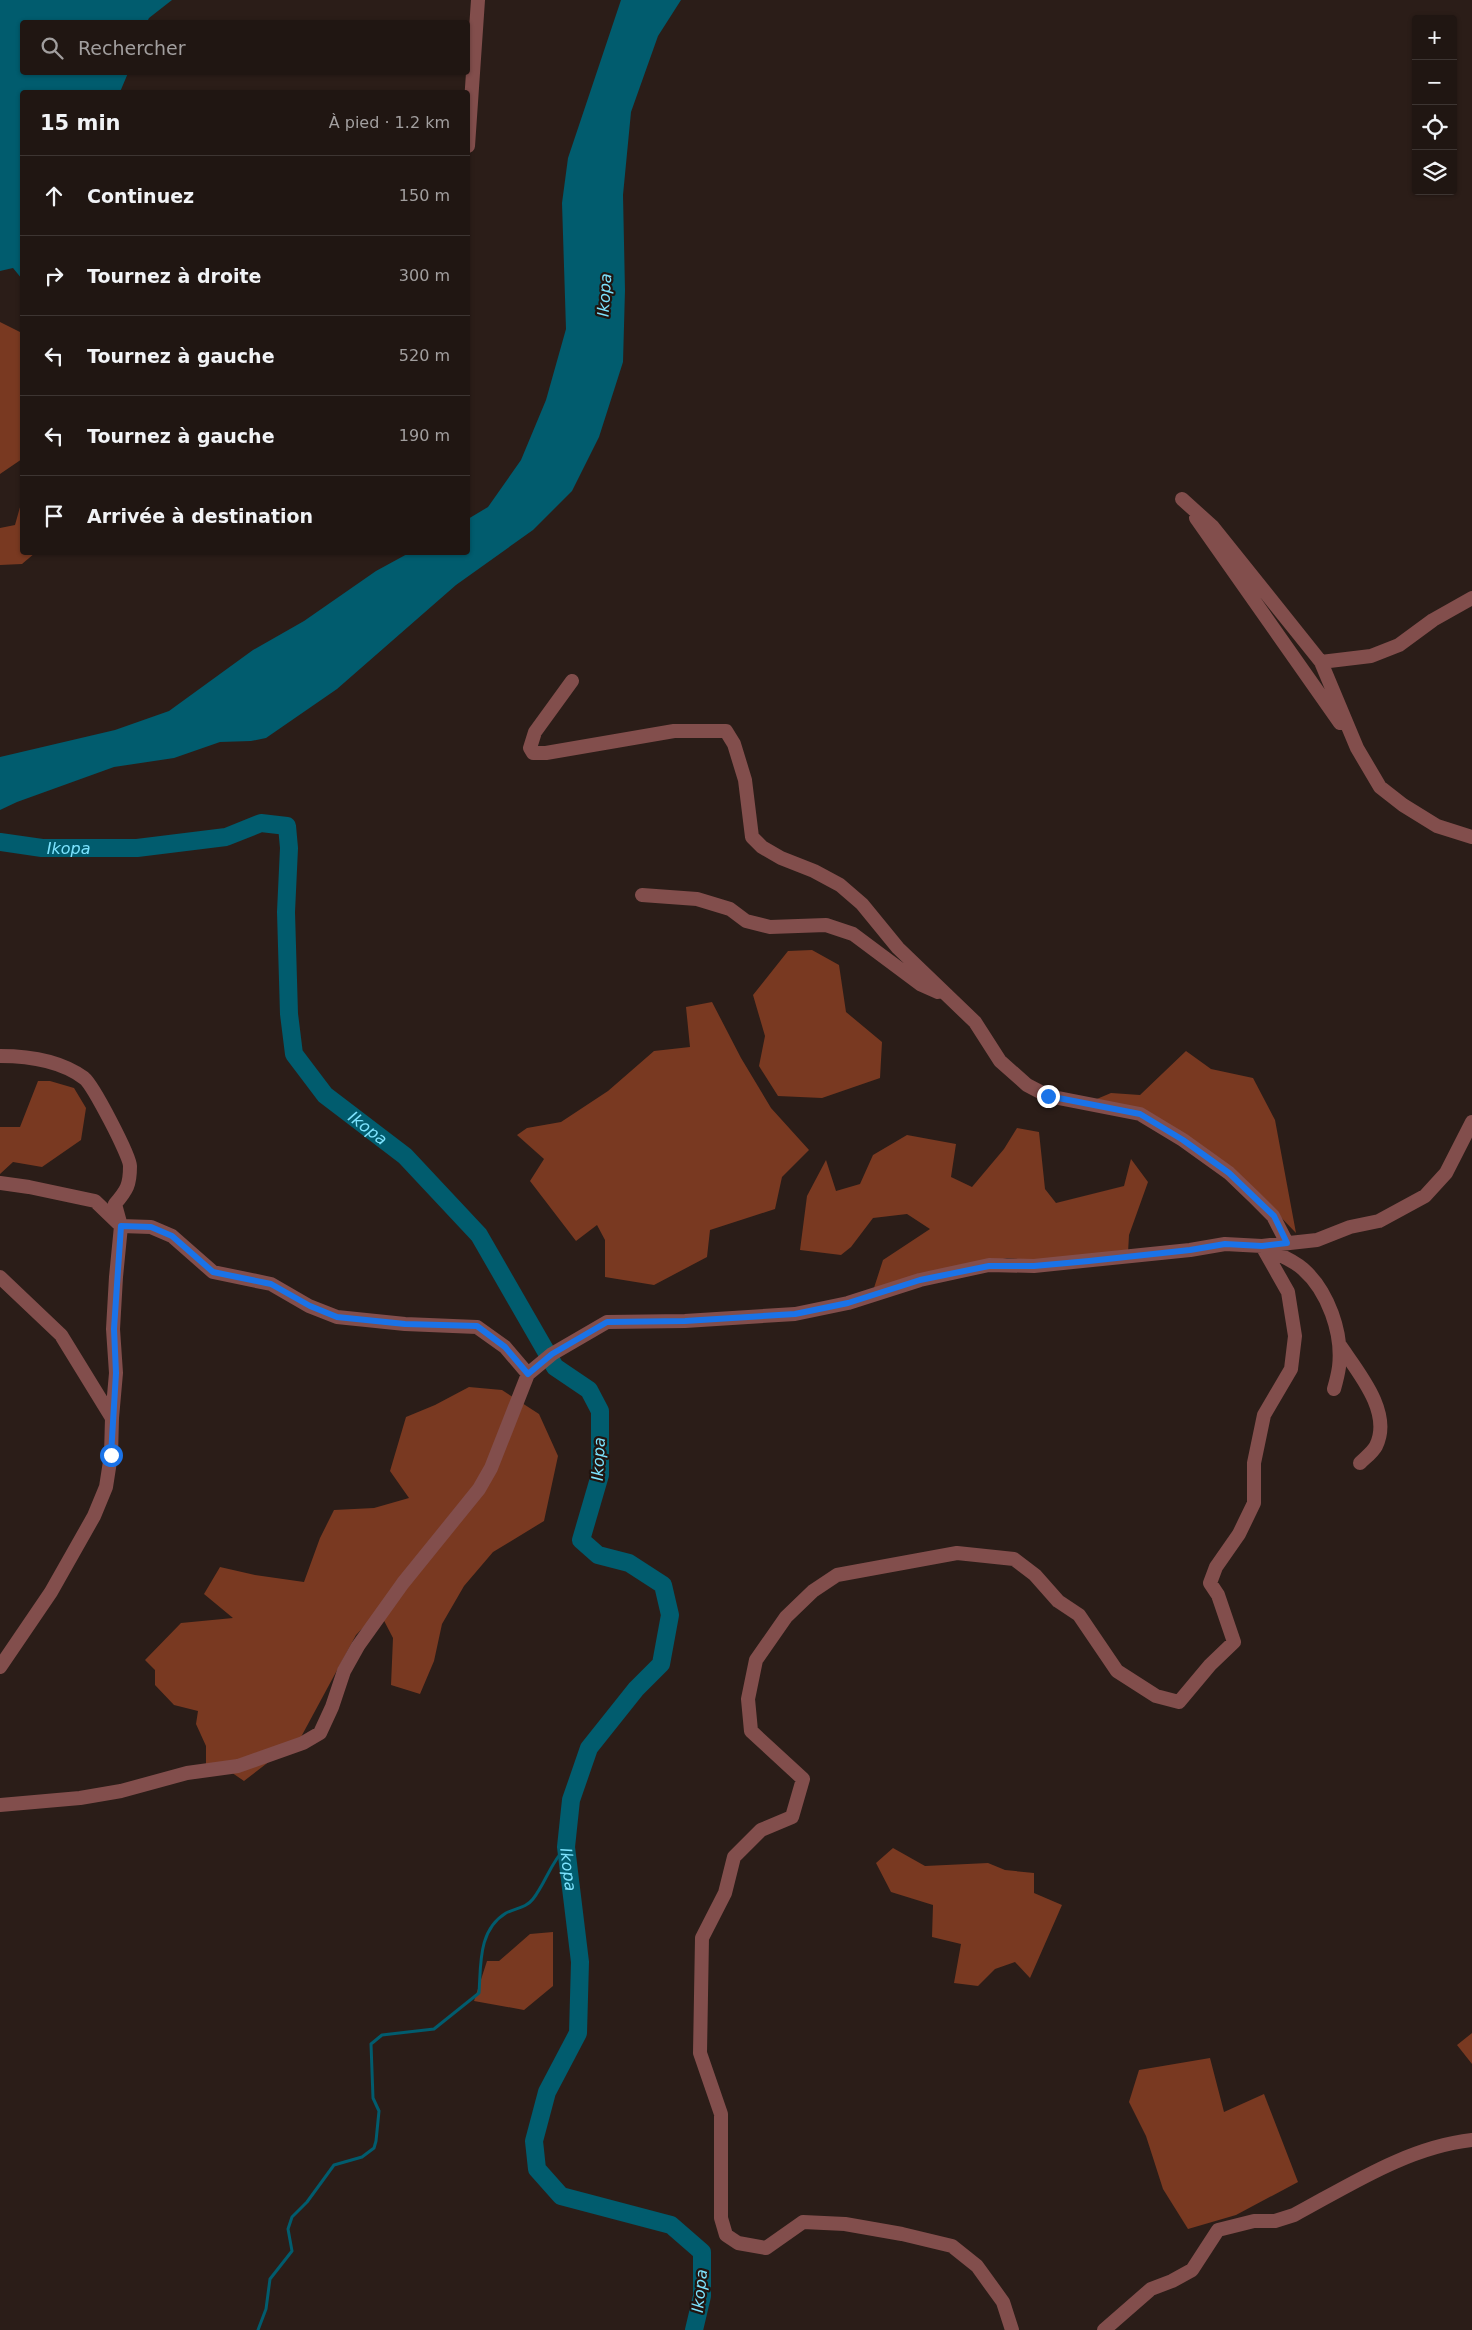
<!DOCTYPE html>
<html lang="fr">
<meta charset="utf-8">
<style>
:root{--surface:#201612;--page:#2d2320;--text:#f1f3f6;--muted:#a29f9f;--line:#3d3532}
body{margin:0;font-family:"DejaVu Sans",sans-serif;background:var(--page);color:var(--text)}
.controls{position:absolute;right:15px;top:15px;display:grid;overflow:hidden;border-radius:5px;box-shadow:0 1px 4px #0004}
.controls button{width:45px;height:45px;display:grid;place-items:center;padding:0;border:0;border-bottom:1px solid var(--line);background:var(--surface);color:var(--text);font:25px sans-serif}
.stop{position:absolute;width:15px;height:15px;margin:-11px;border:4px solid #1a73e8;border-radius:50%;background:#fff}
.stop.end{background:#1a73e8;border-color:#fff;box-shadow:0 1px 5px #0008}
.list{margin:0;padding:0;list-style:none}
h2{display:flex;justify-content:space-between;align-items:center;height:65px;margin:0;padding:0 20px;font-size:21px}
h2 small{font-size:16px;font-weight:400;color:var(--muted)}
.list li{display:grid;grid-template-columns:32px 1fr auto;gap:15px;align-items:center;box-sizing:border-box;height:80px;padding:0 20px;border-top:1px solid var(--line)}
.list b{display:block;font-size:19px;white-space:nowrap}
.list em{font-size:16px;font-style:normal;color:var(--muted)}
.icon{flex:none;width:28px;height:28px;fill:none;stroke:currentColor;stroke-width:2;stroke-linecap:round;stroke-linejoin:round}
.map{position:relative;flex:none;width:1472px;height:2330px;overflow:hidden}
.search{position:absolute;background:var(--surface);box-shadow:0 1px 4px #0004;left:20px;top:20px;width:450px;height:55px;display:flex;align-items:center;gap:12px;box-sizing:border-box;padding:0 18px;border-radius:5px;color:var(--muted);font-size:19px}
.panel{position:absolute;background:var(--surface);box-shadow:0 1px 4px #0004;left:20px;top:90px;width:450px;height:465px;border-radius:5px}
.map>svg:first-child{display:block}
.forest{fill:#793921}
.water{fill:#015c6e}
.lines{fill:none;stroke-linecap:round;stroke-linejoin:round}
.stream{stroke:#015c6e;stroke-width:3}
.river{stroke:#015c6e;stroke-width:18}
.minor{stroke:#824e4c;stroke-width:14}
.route{stroke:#1a73e8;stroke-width:6}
.labels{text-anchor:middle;stroke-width:4.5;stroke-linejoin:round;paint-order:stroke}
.water-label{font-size:16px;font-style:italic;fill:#7de3fe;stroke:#21140f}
</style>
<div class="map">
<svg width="1472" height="2330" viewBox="0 0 1472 2330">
<rect width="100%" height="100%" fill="#2b1d18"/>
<path class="forest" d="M0,322L22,333V459L0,474Z
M22,500V552L35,553L22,564L0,565V528L15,525Z
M812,950L839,965L846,1012L882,1042L880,1078L822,1098L778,1096L759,1066L765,1036L753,995L788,951Z
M712,1002L741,1058L771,1108L809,1150L782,1177L775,1209L710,1230L707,1257L654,1285L605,1277V1240L597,1225L576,1241L530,1181L544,1159L517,1135L527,1128L561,1122L608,1091L654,1051L690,1047L686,1007Z
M1186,1051L1211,1069L1253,1078L1275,1120L1296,1233L1270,1206L1160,1128L1092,1101L1111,1093L1140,1095Z
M38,1081H50L74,1088L86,1108L81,1140L42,1167L13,1162L0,1174V1127H20Z
M1017,1128L1039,1132L1045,1189L1056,1203L1124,1186L1131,1159L1148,1182L1129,1235L1128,1253L1055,1262L1007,1258L944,1272L872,1294L883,1260L930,1229L907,1214L873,1218L851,1247L841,1255L800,1250L807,1196L826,1160L836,1191L860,1184L873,1155L907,1135L956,1144L951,1177L972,1187L1004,1149Z
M469,1387L502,1390L539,1414L558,1456L544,1521L493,1552L464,1586L442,1624L434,1661L420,1694L391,1685L393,1638L379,1611L356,1635L301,1737L244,1781L225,1768L206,1766V1746L196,1724L198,1711L174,1705L155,1685V1670L145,1660L181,1623L233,1618L204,1594L220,1567L255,1575L304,1582L320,1538L334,1510L374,1508L409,1498L390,1471L406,1417L435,1405Z
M893,1848L925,1866L988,1863L1005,1870L1034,1873V1893L1062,1905L1030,1978L1015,1962L995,1969L978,1986L954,1983L961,1944L932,1937L933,1905L891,1892L876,1863Z
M553,1932V1986L524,2010L474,2001L487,1961H499L530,1934Z
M1472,2033V2064L1457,2045Z
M1210,2058L1224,2112L1264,2094L1298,2182L1236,2215L1188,2229L1163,2189L1146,2136L1129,2102L1139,2070Z"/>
<path class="water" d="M0,0H172L149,18L147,22H22V72L128,73L120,92H22V279L13,268L0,271Z
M621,0H681L658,36L631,112L623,195L625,290L623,362L599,437L572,491L533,530L456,585L337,689L266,738L251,741L220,742L174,758L114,767L17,802L0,810V757L115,730L169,711L253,650L304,621L376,571L409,553L468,552V519L488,507L521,460L546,400L566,329L562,203L568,158Z"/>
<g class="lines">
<path class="stream" d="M258,2330L266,2309L270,2279L292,2251L288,2229L292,2217L307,2202L334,2165L362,2157L374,2148L376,2141L379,2111L373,2098L371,2044L382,2035L434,2029L479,1993C481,1964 478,1930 506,1913C516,1908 526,1908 533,1899C546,1882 551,1862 566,1847"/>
<path class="river" id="s1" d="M0,842L42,848H137L226,837L261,823L287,826L289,848L286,912L289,1014L294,1054L325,1095L405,1156L479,1235L555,1367L589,1390L600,1411V1475L581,1540L598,1555L629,1563L663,1585L670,1615L661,1664L636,1689L589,1748L571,1800L566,1847L580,1962L578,2033L547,2092L534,2141L537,2169L561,2196L671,2225L702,2252V2296L694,2330"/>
<path class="minor" d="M468,146L478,0
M1182,499L1213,527L1321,662L1357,748L1380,787L1403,805L1437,826L1472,837
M1196,518L1340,723
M1321,662L1371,656L1399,645L1433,620L1472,598
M572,681L535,732L530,748L533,753H546L674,731H726L734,744L745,780L752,837L762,847L781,858L814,871L840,885L862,904L898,948L975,1022L1000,1061L1027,1085L1048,1096L1140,1114L1183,1140L1229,1173L1255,1198L1273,1216L1287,1243
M642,895L697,899L730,909L746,921L770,927L826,925L853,934L920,984L938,992
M0,1056C28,1056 61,1061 84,1078C93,1085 130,1156 130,1166C130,1185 127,1190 115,1204L121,1226L116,1277L113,1329L116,1373L112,1418
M0,1183L29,1187L95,1201L121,1226L151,1227L172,1236L213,1272L271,1284L309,1306L337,1317L405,1324L477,1327L505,1347L528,1374
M1263,1247C1275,1253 1292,1259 1303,1269C1328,1291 1343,1333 1339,1367C1338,1374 1336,1382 1334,1389
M0,1277L61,1335L112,1418L111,1455L106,1487L94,1516L51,1592L0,1667
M1339,1344C1357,1371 1393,1412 1376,1446C1373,1452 1365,1458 1360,1463
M0,1805L80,1798L121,1791L187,1773L238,1766L303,1743L320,1733L332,1707L344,1671L358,1646L403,1583L479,1489L491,1468L528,1374L552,1354L607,1322L685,1321L795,1314L848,1303L920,1280L989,1265L1034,1266L1190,1250L1225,1244L1262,1246L1317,1240L1350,1227L1379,1221L1425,1196L1446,1173L1472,1122
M1012,2330L1003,2302L977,2266L952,2246L902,2234L845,2224L803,2222L766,2248L738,2243L726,2235L721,2218V2114L700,2053L702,1938L725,1893L734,1857L761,1830L792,1817L803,1779L751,1731L748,1699L756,1660L786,1617L813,1591L837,1575L957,1553L1014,1559L1035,1575L1058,1601L1079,1615L1117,1671L1156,1696L1179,1702L1210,1665L1234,1642L1218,1595L1210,1583L1216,1567L1239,1534L1254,1503V1463L1264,1415L1291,1369L1295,1336L1288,1292L1262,1246
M1104,2330L1151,2289L1172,2281L1192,2270L1218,2230L1254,2221H1275L1294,2215C1350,2185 1408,2147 1472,2140"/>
</g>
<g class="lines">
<path class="route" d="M111,1455L116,1373L114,1329L121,1226L151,1227L172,1236L213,1272L271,1284L310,1306L337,1317L405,1324L477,1326L505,1347L528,1374L552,1354L607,1322L685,1321L795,1314L848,1303L920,1280L989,1266H1034L1089,1261L1190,1250L1225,1244L1262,1246L1287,1243L1274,1216L1255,1198L1229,1173L1183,1140L1140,1114L1048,1096"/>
</g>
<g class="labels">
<g class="water-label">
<text transform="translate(604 295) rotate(-86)" y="6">Ikopa</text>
<text dy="6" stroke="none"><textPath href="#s1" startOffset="69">Ikopa</textPath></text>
<text dy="6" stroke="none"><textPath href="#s1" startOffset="625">Ikopa</textPath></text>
<text transform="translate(598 1459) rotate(-87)" y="6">Ikopa</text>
<text dy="6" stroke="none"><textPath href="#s1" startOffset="1540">Ikopa</textPath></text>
<text transform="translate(699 2291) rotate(-84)" y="6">Ikopa</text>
</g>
</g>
</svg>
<div class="controls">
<button>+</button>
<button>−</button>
<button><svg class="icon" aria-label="locate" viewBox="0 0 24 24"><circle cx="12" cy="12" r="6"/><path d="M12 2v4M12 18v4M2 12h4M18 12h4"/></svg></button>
<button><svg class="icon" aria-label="layers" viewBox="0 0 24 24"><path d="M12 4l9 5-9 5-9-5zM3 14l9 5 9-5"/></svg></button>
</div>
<div class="stop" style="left:111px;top:1455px"></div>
<div class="stop end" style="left:1048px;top:1096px"></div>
<div class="search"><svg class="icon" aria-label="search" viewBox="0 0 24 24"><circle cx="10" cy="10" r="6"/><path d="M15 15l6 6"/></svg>Rechercher</div>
<section class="panel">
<h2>15 min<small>À pied · 1.2 km</small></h2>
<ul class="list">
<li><svg class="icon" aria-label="ahead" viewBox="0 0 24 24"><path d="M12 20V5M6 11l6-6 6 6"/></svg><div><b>Continuez</b></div><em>150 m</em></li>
<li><svg class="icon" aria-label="right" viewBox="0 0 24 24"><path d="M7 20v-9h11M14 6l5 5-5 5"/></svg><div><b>Tournez à droite</b></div><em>300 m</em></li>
<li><svg class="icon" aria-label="left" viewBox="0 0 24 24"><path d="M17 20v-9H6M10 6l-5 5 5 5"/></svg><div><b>Tournez à gauche</b></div><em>520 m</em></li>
<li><svg class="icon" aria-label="left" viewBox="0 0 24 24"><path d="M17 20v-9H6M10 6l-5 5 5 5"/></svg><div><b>Tournez à gauche</b></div><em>190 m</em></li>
<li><svg class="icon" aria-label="arrive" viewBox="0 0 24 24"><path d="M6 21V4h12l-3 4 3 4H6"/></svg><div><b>Arrivée à destination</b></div></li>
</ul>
</section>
</div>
